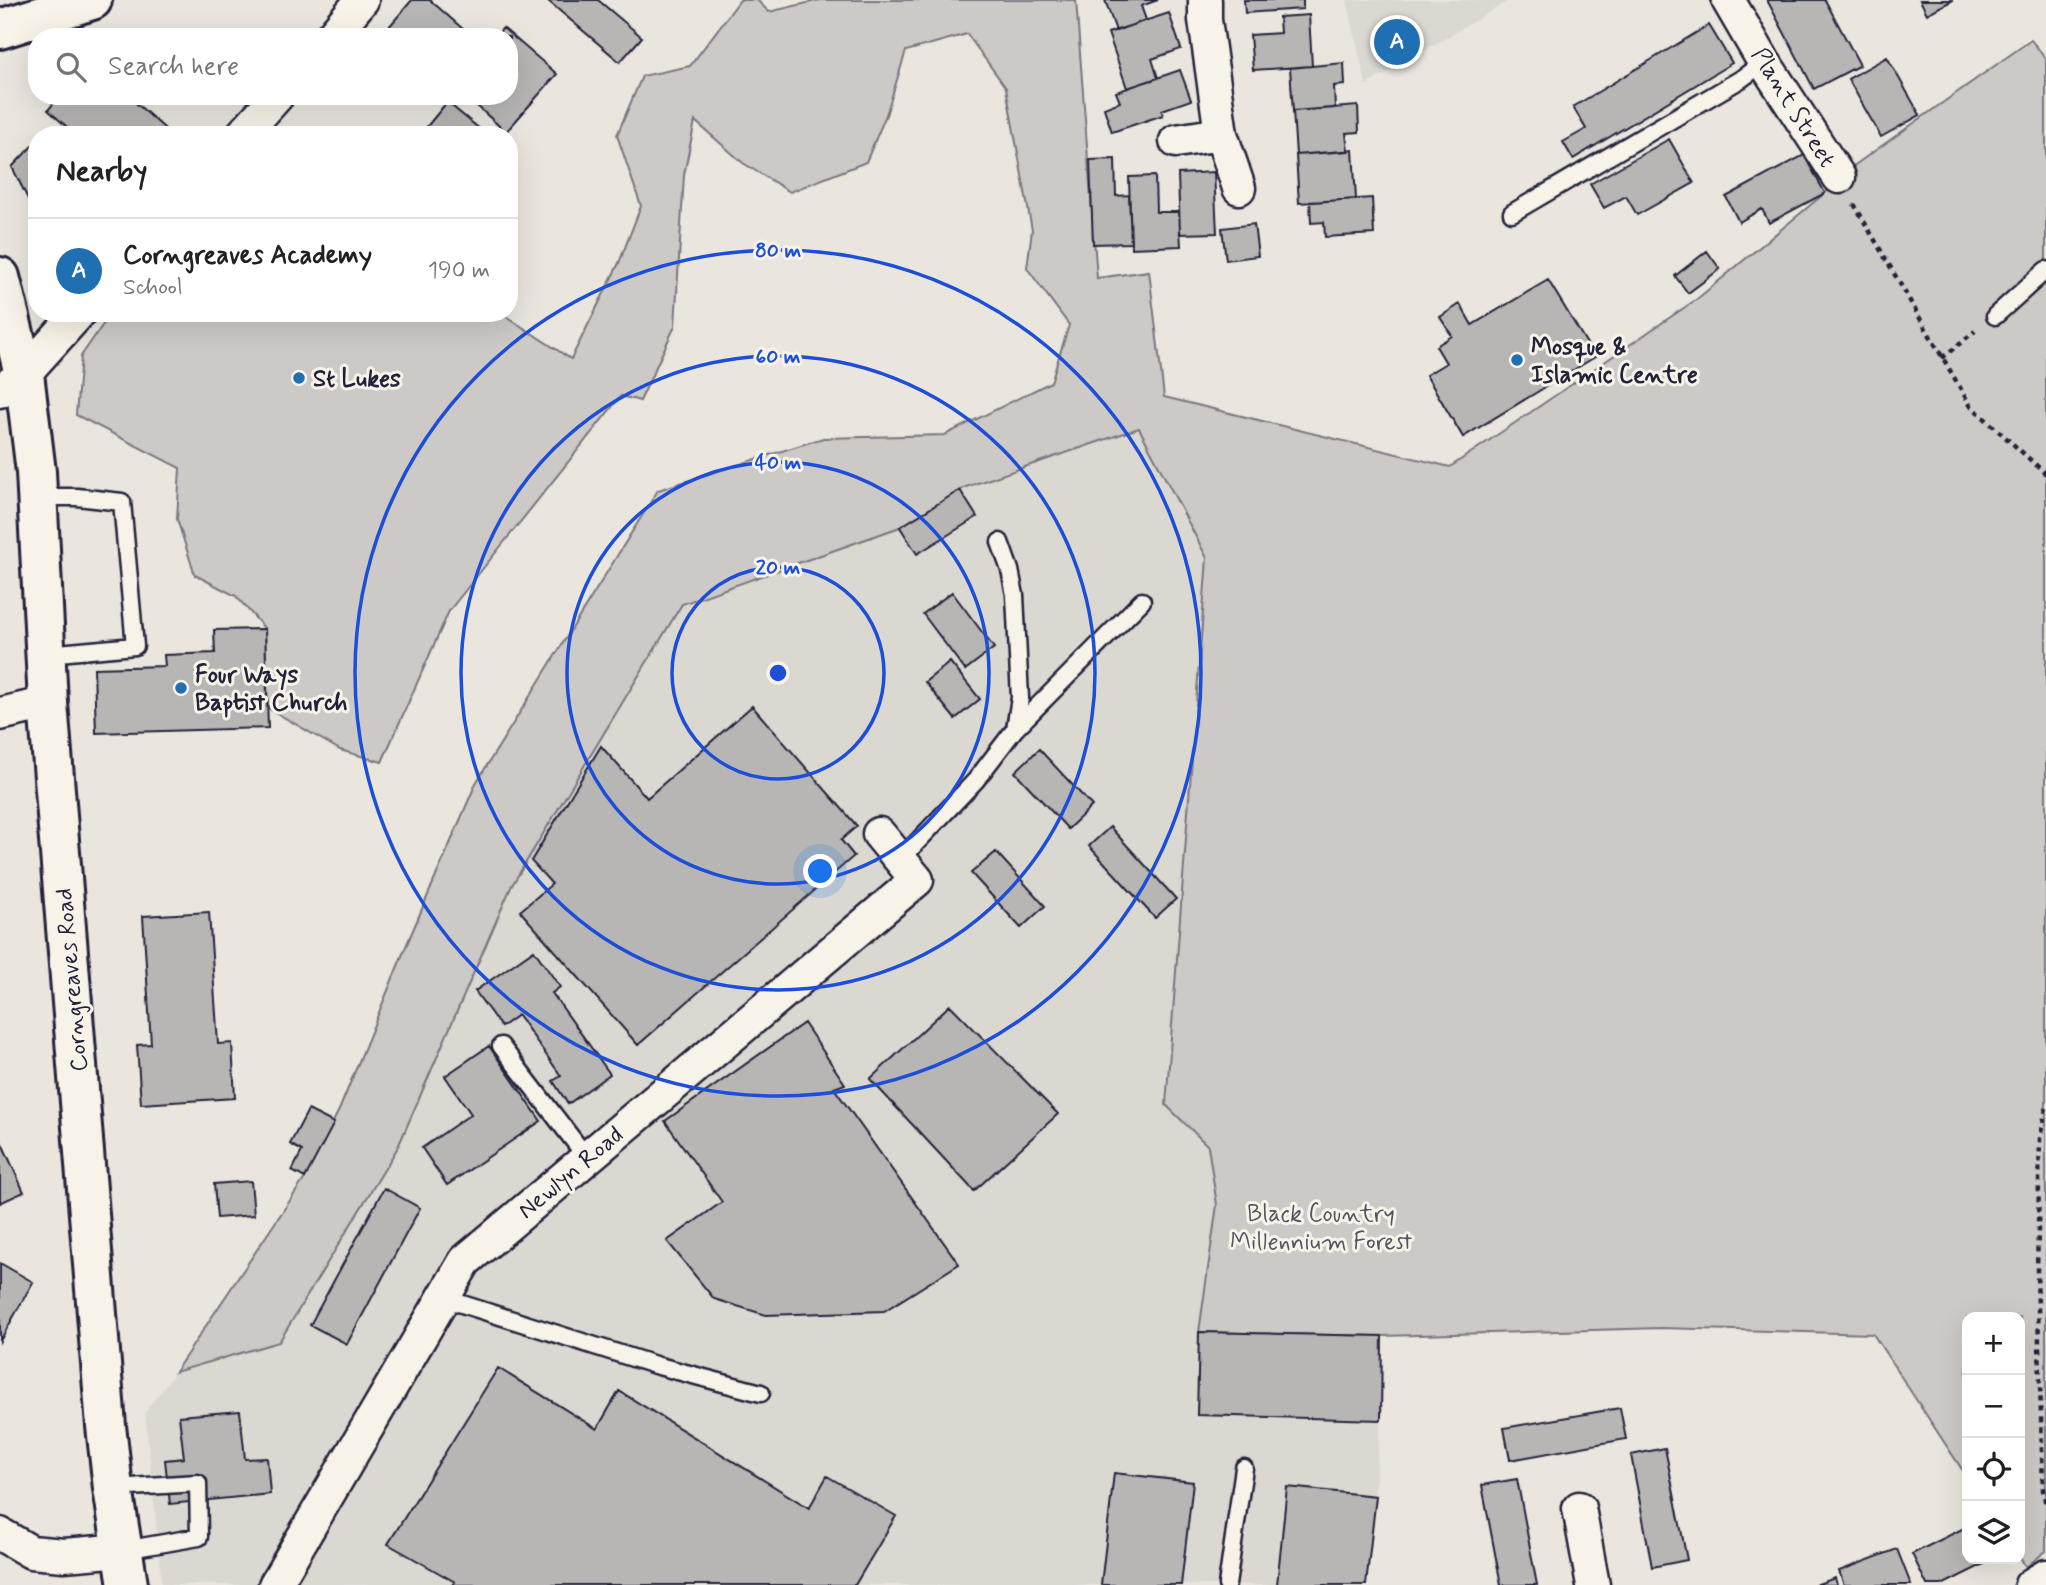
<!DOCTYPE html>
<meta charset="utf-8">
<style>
:root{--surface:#fff;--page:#f2f2f2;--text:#202124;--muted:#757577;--line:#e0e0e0;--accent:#1f6fb2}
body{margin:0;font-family:Mynerve,sans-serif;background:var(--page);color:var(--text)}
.controls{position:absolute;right:21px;bottom:21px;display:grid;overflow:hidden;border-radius:14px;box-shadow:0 7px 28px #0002}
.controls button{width:63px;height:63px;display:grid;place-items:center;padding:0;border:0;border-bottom:2px solid var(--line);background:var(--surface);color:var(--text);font:35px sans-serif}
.you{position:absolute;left:821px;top:872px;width:24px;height:24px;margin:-18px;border:5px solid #fff;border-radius:50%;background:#1a73e8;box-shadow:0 0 0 10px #1a73e833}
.badge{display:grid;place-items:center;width:46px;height:46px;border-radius:50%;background:var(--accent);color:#fff;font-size:23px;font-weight:700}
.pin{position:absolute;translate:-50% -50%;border:4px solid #fff;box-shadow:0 2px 7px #0006}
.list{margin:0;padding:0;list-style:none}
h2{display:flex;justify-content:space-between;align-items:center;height:91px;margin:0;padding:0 28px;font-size:30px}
h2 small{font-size:23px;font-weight:400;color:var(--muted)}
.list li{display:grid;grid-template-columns:46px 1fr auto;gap:21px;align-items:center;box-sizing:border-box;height:105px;padding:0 28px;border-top:2px solid var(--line)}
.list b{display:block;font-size:26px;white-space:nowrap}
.list p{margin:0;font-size:23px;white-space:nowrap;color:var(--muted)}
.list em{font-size:23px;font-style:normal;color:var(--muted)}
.icon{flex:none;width:38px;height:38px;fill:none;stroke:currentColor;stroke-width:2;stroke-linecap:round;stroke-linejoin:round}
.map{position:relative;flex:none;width:2046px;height:1585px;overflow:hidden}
.search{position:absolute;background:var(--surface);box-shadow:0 7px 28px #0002;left:28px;top:28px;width:490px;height:77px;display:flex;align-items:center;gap:18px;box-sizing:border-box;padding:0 24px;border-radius:28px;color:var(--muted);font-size:26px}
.panel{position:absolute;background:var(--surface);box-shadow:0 7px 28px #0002;left:28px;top:126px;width:490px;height:196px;border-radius:28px}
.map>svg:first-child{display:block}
.built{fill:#dbd8d2}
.green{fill:#cdc9c6;stroke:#787680;stroke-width:2}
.building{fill:#b8b6b5;stroke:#22223b;stroke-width:2}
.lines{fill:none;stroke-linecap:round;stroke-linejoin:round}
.service-casing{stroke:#22223b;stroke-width:21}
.minor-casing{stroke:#22223b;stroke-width:37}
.secondary-casing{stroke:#22223b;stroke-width:44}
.primary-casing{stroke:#22223b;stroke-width:44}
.path{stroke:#22223b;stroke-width:4.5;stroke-dasharray:5 5;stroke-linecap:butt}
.service{stroke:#f7f3e8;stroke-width:16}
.minor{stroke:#f7f3e8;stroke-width:32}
.secondary{stroke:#f7f3e8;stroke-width:38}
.primary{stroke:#f7f3e8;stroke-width:38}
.ring{fill:none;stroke:#1d4ed8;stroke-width:3.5}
.poi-dot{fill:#1f6fb2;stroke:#f7f3e8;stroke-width:2.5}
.labels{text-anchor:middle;stroke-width:6;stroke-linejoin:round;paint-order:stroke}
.street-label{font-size:24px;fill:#22223b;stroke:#f7f3e8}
.poi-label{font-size:24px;font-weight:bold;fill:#22223b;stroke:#f7f3e8;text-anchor:start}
.park-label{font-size:24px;fill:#555465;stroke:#f7f3e8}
.centre{fill:#1d4ed8;stroke:#f7f3e8;stroke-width:3.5}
.ring-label{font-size:21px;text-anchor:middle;font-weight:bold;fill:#1d4ed8;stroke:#f7f3e8;stroke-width:6;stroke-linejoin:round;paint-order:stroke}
</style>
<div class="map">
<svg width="2046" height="1585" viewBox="0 0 2046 1585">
<rect width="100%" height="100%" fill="#eae6de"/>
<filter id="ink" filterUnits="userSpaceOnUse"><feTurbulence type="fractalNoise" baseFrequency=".0143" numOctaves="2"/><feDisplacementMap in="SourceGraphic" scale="14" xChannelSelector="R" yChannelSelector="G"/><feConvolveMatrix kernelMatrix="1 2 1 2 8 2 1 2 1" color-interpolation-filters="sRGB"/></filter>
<g filter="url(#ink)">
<path class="built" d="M1347,0H1510L1366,85Z
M1139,428L1207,558L1166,1105L1208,1145L1217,1205L1199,1331L1382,1336L1381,1420L1366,1585H162L145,1412L175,1372L305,1178L334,1123L682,604L900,527L966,487Z"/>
<path class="green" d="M740,0H757L769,12L820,0H1076L1097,278L1149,271L1164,397L1450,467L1697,299L1825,193L1852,167L2031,40L2046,58V1551L2026,1567L2020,1558V1317H1967V1477L1873,1334L1661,1328L1382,1336L1199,1332L1217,1205L1208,1146L1166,1105L1207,558L1139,428L966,487L900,527L682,604L511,887L398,1147L279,1342L175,1372L305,1178L340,1108L404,951L476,783L658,490L823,438L945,435L1051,382L1069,325L1027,268L1032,230L1006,88L967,34L906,51L886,115L866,162L790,192L743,163L695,121L684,175L675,326L640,401L621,396L449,611L382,762L340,750L268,708L265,629L236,596L195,575L177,519L180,468L76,415L81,356L111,313H501L571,359L619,263L641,206L617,135L642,76L690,66Z"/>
<path class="building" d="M412,0H430L472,37H398L388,28Z
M547,0H598L642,37L620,62Z
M1105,0H1158L1141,6L1146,20L1116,31Z
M1244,0H1303V9L1245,13Z
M1767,0H1825L1860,65L1814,89Z
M1920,0H1953L1927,14Z
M1169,13L1181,49L1152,59L1158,78L1127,88L1108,33Z
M1309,15L1312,66L1253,70L1250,35L1280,33L1279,17Z
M1709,25L1732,63L1573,159L1563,142L1586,129L1573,107Z
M503,28L557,74L506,132L466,96H509V37H495Z
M1887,57L1920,115L1881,137L1848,79Z
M1344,63L1345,85L1334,86L1335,108L1293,111L1290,68Z
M1180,70L1191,100L1162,110L1163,115L1112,132L1104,108L1120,102L1116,92Z
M60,96H128L172,135H76L48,110Z
M447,102L487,135H420Z
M1358,106L1359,132L1346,133L1348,151L1296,155L1293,111Z
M1669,139L1694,183L1637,215L1626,196L1604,208L1590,184Z
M32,146L37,152V217L12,167Z
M1353,150L1356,199L1299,203L1296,155Z
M1804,155L1825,193L1769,223L1762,209L1739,222L1726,197Z
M1115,159L1116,196L1129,195L1131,243L1093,244L1090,160Z
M1214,172L1217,233L1180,234L1178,174Z
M1155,176L1156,212H1179L1181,246L1131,248L1129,177Z
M1372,198L1374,234L1325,237L1324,222L1311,223L1310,202Z
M1254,224L1258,256L1226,260L1222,228Z
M1707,251L1720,269L1688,293L1675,276Z
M1548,280L1595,357L1463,437L1426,375L1446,363L1436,346L1452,336L1440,317L1460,304L1472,325Z
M960,490L977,517L917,554L900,527Z
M952,592L994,648L965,670L923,614Z
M265,629L268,728L96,733L94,668L165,666L164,655L215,653L214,630Z
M950,662L980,699L955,719L925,682Z
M752,706L857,826L841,840L854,856L638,1045L520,911L552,884L531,861L601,746L647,798Z
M1039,749L1092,806L1068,829L1015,772Z
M1110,827L1176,899L1155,918L1089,846Z
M996,852L1045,906L1021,928L971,873Z
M209,912L218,1044L232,1043L235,1098L141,1104L137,1045L151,1044L143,916Z
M534,950L560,987L552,993L610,1074L568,1104L553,1081L561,1076L518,1015L501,1027L475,991Z
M950,1005L1058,1114L974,1191L870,1079Z
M804,1023L845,1084L834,1088L959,1264L884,1311L766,1315L714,1299L667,1241L722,1202L665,1121Z
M489,1046L541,1121L447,1185L422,1148L471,1114L445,1076Z
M308,1110L334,1123L305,1178L292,1171L302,1151L290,1144Z
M0,1139L24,1192L0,1203Z
M251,1181L254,1215L217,1218L214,1184Z
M384,1188L420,1208L347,1344L310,1325Z
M0,1263L33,1282L0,1341Z
M1199,1332L1382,1336L1381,1420L1197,1415Z
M498,1368L597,1429L619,1391L809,1508L827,1476L896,1516L855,1585H453L455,1582L388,1544Z
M1620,1408L1626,1439L1510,1460L1504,1428Z
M240,1411L245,1459L267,1458L270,1494L170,1504L165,1460L184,1458L179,1416Z
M1665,1448L1687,1560L1652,1567L1631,1455Z
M1114,1473L1193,1482L1181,1585H1101Z
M1517,1479L1537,1585H1501L1482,1485Z
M1287,1487L1376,1496L1366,1585H1277Z
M1966,1527L1967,1559H1982L1984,1564L1942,1585H1927L1912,1554Z
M1897,1549L1911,1585H1844L1839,1571Z
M1835,1578L1837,1585H1815Z"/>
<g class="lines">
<defs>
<path id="service" d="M1512,213L1741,79L1764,62
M1995,316L2046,270
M37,497H77L122,502L135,646L47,654
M1015,729L1142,601
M900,860L976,780L1015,729L1020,698L1015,595L1010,570L1000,542
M501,1046L587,1158
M443,1298L655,1365L761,1393
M113,1488L198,1483L199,1537L124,1550
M1227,1585L1244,1468"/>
<path id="minor" d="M1205,0V20L1221,134
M1728,0L1764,62L1839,177
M331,37L362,0
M242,135L277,96
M1176,141L1221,134L1239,188
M0,391L24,374L79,313
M0,714L48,703
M1579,1508L1593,1585
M0,1534L31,1552L64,1555L124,1550
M275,1585L465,1261L917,880L879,834
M2031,1585L2046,1576"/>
<path id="secondary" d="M0,277L24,374L36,472L48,703L106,1426L113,1488L128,1585"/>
<path id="primary" d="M0,29L92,0"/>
</defs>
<use href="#service" class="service-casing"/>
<use href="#minor" class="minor-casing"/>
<use href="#secondary" class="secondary-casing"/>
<use href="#primary" class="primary-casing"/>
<path class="path" d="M1854,204L1970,405L2046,474
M1942,358L1975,331
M2046,1108L2040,1138L2037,1271L2043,1490L2046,1506"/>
<use href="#service" class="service"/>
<use href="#minor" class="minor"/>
<use href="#secondary" class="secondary"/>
<use href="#primary" class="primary"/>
</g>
</g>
<g class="ring">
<circle cx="778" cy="673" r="106"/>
<circle cx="778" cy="673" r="211"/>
<circle cx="778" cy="673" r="317"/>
<circle cx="778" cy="673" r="423"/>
</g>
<g class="poi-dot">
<circle cx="1517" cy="360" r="7"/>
<circle cx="299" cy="378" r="7"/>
<circle cx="181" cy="688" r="7"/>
</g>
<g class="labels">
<g class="street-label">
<text transform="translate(1794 107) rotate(58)" y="8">Plant Street</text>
<text transform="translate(71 980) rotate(-95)" y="8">Corngreaves Road</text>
<text transform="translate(570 1172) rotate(-40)" y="8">Newlyn Road</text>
</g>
<g class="poi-label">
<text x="1531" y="354">Mosque &amp;<tspan x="1531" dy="28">Islamic Centre</tspan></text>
<text x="313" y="386">St Lukes</text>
<text x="195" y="682">Four Ways<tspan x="195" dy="28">Baptist Church</tspan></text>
</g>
<g class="park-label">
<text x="1321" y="1221">Black Country<tspan x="1321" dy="28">Millennium Forest</tspan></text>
</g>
</g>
<circle cx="778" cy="673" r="10" class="centre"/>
<g class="ring-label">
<text x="778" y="257">80 m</text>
<text x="778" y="363">60 m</text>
<text x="778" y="469">40 m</text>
<text x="778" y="574">20 m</text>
</g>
</svg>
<div class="controls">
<button>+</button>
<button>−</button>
<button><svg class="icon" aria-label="locate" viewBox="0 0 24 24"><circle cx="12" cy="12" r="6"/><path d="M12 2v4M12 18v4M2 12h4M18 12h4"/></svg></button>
<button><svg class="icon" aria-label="layers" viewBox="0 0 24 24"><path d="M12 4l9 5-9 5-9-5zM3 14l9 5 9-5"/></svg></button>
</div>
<div class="you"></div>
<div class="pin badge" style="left:1397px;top:42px">A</div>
<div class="search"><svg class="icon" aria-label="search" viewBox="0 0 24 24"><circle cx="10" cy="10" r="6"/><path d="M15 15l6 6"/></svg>Search here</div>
<section class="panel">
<h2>Nearby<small></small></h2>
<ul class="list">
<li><span class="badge">A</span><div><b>Corngreaves Academy</b><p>School</p></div><em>190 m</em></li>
</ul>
</section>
</div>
